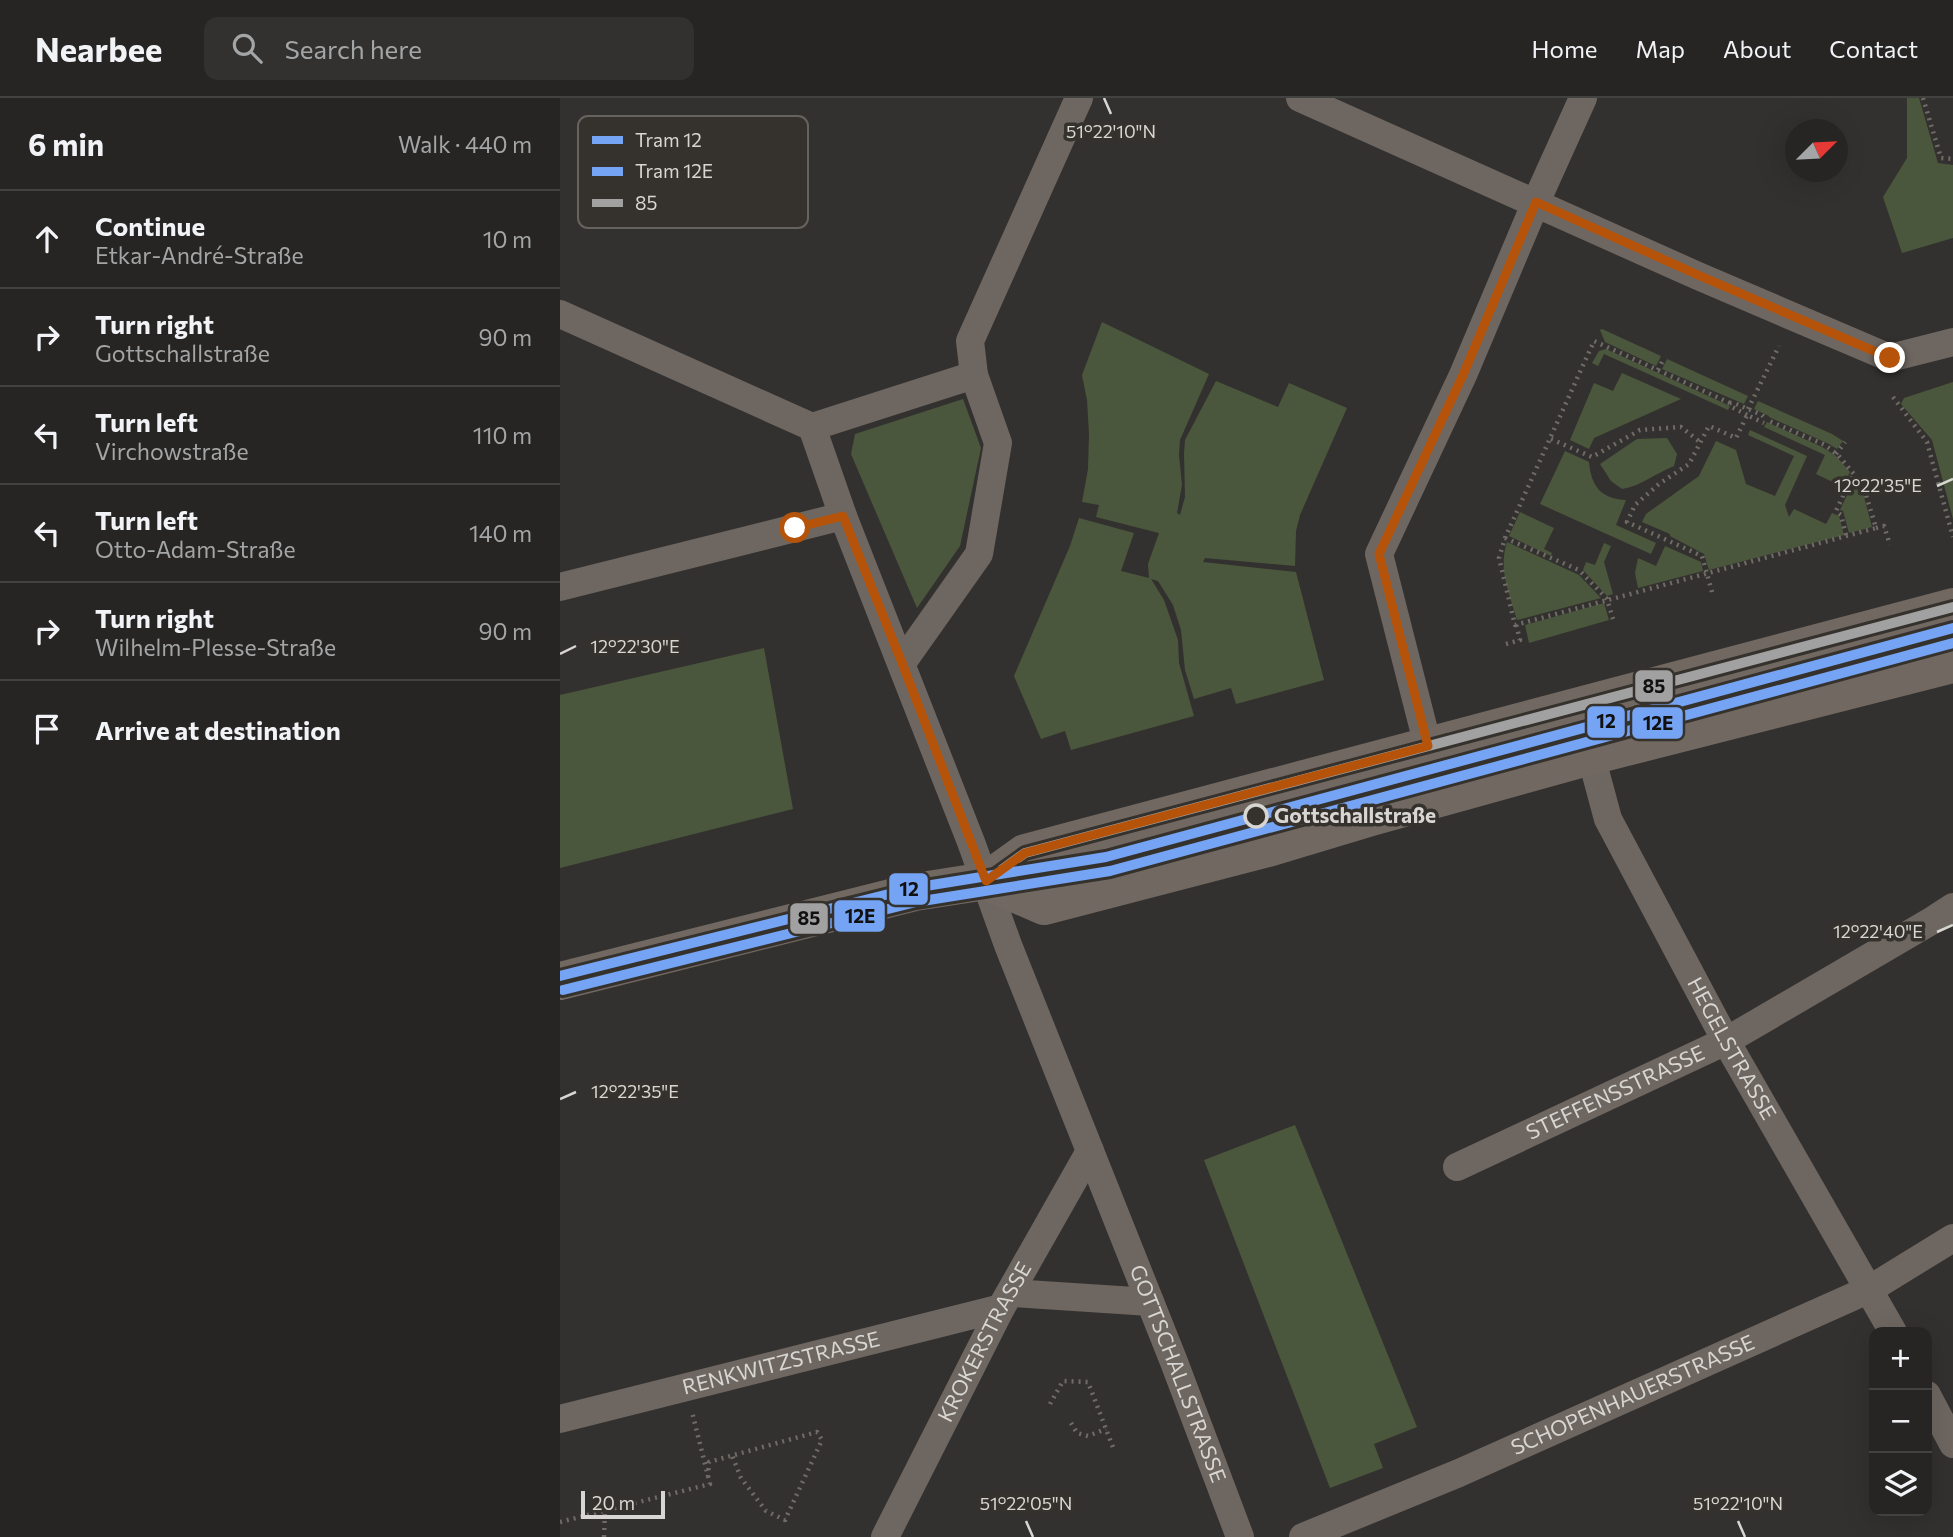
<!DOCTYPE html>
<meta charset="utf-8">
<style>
:root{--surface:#262523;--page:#323130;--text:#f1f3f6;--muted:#a4a5a6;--line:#424241}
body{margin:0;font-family:Commissioner,sans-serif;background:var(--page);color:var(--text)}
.controls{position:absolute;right:21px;bottom:21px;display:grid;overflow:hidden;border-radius:14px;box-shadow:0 7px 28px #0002}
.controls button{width:63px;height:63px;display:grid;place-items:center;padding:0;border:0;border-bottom:2px solid var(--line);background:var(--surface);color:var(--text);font:35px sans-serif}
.compass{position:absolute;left:1225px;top:21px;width:63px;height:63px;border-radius:50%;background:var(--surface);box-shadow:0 7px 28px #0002;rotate:66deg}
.scale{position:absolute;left:21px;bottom:18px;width:84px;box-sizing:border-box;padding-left:7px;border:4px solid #d8d6d3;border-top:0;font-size:19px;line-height:24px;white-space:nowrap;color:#d8d6d3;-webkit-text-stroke:5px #35322d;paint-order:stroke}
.stop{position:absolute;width:21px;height:21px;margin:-16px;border:5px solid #b45309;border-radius:50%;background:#fff}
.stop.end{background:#b45309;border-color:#fff;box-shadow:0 2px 7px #0008}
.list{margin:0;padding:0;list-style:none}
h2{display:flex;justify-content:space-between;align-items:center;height:91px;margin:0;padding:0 28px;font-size:30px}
h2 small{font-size:23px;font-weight:400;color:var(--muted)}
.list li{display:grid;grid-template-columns:46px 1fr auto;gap:21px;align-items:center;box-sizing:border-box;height:98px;padding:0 28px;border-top:2px solid var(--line)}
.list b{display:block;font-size:26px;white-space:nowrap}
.list p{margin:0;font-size:23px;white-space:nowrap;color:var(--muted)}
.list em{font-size:23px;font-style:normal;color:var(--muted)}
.icon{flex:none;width:38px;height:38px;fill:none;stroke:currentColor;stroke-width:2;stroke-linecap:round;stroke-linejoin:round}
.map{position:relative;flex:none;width:1393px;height:1439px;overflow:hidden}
header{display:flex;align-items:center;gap:42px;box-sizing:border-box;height:98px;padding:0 35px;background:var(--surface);border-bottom:2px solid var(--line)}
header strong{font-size:33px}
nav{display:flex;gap:38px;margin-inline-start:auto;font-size:24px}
.search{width:490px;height:63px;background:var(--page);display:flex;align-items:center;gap:18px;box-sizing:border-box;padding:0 24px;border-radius:14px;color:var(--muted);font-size:26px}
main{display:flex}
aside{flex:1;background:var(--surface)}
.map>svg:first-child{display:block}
.green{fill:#4b573c}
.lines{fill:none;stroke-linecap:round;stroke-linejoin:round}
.path{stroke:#706b66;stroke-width:4.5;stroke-dasharray:2 5;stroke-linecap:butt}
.minor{stroke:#6e6660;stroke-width:28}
.secondary{stroke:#716861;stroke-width:38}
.bus-1-casing{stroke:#35322d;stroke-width:16}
.bus-1{stroke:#a1a1a1;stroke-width:10}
.tram-1-casing{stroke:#35322d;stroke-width:16}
.tram-2-casing{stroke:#35322d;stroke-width:16}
.tram-1{stroke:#75a4f4;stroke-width:10}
.tram-2{stroke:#75a4f4;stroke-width:10}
.route{stroke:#b45309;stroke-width:9}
.ticks{fill:none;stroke:#d8d6d3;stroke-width:2.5}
.stop-dot{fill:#35322d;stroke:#d8d6d3;stroke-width:3.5}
.labels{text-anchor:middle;stroke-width:7;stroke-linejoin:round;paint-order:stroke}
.stop-label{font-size:21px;font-weight:bold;fill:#d8d6d3;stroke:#35322d;text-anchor:start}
.street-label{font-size:21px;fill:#d8d6d3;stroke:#35322d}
.key{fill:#35322d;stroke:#66635f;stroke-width:2}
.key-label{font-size:19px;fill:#d8d6d3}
.ticks-label{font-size:18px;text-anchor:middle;fill:#d8d6d3;stroke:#35322d;stroke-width:7;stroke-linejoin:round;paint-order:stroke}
.line-badge{stroke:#35322d;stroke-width:2.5}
.pale-badge-label{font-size:19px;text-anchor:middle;font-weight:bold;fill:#111}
</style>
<header>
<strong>Nearbee</strong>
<div class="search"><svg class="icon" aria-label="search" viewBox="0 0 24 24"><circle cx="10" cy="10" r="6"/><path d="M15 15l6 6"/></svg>Search here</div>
<nav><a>Home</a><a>Map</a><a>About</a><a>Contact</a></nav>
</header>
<main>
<aside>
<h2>6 min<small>Walk · 440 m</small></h2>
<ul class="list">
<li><svg class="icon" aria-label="ahead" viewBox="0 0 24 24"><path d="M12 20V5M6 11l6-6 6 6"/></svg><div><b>Continue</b><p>Etkar-André-Straße</p></div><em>10 m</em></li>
<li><svg class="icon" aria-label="right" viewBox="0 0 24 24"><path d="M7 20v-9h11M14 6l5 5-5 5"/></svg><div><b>Turn right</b><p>Gottschallstraße</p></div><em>90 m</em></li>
<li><svg class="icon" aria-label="left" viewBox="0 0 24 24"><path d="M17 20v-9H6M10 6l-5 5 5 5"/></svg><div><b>Turn left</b><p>Virchowstraße</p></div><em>110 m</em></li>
<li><svg class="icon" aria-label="left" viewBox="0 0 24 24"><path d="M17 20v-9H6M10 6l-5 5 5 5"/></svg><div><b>Turn left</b><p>Otto-Adam-Straße</p></div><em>140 m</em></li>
<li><svg class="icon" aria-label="right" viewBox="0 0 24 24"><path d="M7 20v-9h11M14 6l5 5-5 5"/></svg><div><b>Turn right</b><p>Wilhelm-Plesse-Straße</p></div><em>90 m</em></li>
<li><svg class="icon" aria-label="arrive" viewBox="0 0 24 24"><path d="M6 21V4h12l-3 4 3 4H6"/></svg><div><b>Arrive at destination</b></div></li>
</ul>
</aside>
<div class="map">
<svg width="1393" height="1439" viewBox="0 0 1393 1439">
<rect width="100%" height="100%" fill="#33312f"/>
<path class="green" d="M1347,0H1359L1378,65L1393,67V140L1342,155L1323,99L1347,60Z
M542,224L649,276L620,342L619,357L622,387L617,415L620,417L625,399L624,355L625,342L656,283L718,309L729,285L787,310L740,417L736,433L735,468L645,460L643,464L736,474L764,582L676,606L671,590L634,601L625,572L621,532L613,507L598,483L591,481L604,502L618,542L619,565L634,618L511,652L505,633L481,641L454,578L510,448L519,420L574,435L561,473L589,480L588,466L599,435L536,419L539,407L522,404L528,371L529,336L527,302L522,277Z
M1042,231L1101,258L1096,268L1045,244L1040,232Z
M1046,251L1170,308L1168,312L1044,256L1038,268L1032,265L1039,253Z
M1107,261L1188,298L1184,306L1102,271Z
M1062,275L1121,301L1034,340L1029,351L1010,342L1034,285L1053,293Z
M1393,284V421L1372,342L1341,306L1344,300Z
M403,301L421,350L400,448L357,510L291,356L295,336Z
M1198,303L1272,336L1283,343L1277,351L1269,346L1209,319V318L1194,311Z
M1207,324L1262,349L1275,357L1290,374L1283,389L1256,376L1265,357L1204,329Z
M1190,332L1247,358L1225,407L1229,419L1234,411L1266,426L1272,415L1279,418L1284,437L1149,472L1144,456L1110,438V436L1082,424L1086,416L1139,378L1156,343L1176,352L1186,386L1215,398L1234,358L1188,337Z
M1107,340L1117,356L1114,368C1096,375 1081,388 1062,391L1051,383L1040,366L1077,341Z
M1005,353L1029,364C1031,388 1041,401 1066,402L1056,427L1096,445L1091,456L980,406Z
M1295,380L1303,395L1312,429L1289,435L1283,413L1280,412Z
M960,414L994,430L984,451L992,455L991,458L949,438Z
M947,444L1019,477L1041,500L957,522C949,494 938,472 947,444Z
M1044,445L1051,448L1044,464L1053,496L1047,498L1023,472L1026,464L1035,467Z
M1105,448L1141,464L1143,473L1078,490L1075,475L1078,460L1096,468Z
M1044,505L1049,522L969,545L965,527Z
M204,550L233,711L0,770V597Z
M735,1027L857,1329L814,1346L823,1370L770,1390L644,1062Z"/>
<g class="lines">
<path class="path" d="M1363,0L1381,60L1393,61
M1098,272L1104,260
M1333,299L1367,344L1393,439
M1170,305L1034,243L945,440L939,460L955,527L1316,430L1303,387L1278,357L1265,347L1207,322
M1188,311L1219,248
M1187,317L1172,309L1170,305H1174L1202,317L1207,322
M991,341L1032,359L1080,332L1121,329L1140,344
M1276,356L1285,344
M1304,391L1316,385
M1316,430L1324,428L1330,447
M1286,437L1281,417L1276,413L1293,376
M945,440L1019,472L1047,501L1053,521
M1152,494L1142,458L1067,424L1075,407L1099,386L1129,366L1149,328L1176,340L1187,317L1204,325
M946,546L960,542L956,526
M490,1306L503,1283L528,1284L554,1352
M511,1325L517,1335L528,1338L546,1331
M148,1379L149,1364L257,1334L262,1342L225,1422L206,1413L181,1380L172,1357
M0,1424L150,1386L132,1314
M44,1439L45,1413"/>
<g class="minor">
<path d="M740,0L1138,178L1330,260L1393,244"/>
<path d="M0,216L252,329L414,277"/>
<path id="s1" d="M252,329L283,418L411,744L448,847L614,1264L680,1439"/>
<path d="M0,489L283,418"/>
<path d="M342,565L419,456L438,345L414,277L410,243L519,0"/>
<path d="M868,648L819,456L903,277L976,104L1023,0"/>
<path id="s2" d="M1031,658L1048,721L1166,943L1333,1234"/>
<path id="s3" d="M897,1069L1166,943L1373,822L1393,809"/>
<path d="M451,1195L590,1204"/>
<path d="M1367,1297L1393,1346"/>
<path id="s4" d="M0,1321L441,1210"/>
<path id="s5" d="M325,1439L441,1210L530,1053"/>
<path id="s6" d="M743,1439L899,1375L1310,1191L1393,1140"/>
</g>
<path class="secondary" d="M426,783L484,808L708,750L811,719L1031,658L1393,566
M0,883L355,794L426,783L465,755L1393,509"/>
<defs>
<path id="bus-1" d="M0,883L355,794L426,783L465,755L1393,509"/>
</defs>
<use href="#bus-1" class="bus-1-casing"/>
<use href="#bus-1" class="bus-1"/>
<defs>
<path id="tram-1" d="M0,878L353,790L546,759L1393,530"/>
<path id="tram-2" d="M3,892L356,804L550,773L1393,545"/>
</defs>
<use href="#tram-1" class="tram-1-casing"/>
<use href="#tram-2" class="tram-2-casing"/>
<use href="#tram-1" class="tram-1"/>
<use href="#tram-2" class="tram-2"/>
</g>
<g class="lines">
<path class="route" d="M235,430L283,418L342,565L426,783L465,755L868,648L819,456L903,277L976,104L1138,177L1330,260"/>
</g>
<path class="ticks" d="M544,0L551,16M1377,388L1393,381M0,556L16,548M1377,834L1393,827M0,1001L16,994M466,1423L473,1439M1178,1423L1185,1439"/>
<circle class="stop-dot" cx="696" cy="718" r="11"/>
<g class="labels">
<g class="stop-label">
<text x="714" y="725">Gottschallstraße</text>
</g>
<g class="street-label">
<text dy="7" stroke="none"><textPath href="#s2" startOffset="326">HEGELSTRASSE</textPath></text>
<text dy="7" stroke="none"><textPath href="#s3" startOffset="175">STEFFENSSTRASSE</textPath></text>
<text dy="7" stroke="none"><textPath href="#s5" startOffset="219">KROKERSTRASSE</textPath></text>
<text dy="7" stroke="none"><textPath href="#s4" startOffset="228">RENKWITZSTRASSE</textPath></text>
<text dy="7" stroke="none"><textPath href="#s1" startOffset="1015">GOTTSCHALLSTRASSE</textPath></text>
<text dy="7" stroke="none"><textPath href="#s6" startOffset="359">SCHOPENHAUERSTRASSE</textPath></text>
</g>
</g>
<rect x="18" y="18" width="230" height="112" rx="10" class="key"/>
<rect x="32" y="38" width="31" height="8" fill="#75a4f4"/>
<rect x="32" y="69" width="31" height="9" fill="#75a4f4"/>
<rect x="32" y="101" width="31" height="8" fill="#a1a1a1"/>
<g class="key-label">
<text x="75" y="49">Tram 12</text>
<text x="75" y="80">Tram 12E</text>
<text x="75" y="112">85</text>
</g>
<g class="ticks-label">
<text x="551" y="40">51°22'10"N</text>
<text x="1318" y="394">12°22'35"E</text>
<text x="75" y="555">12°22'30"E</text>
<text x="1318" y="840">12°22'40"E</text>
<text x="75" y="1000">12°22'35"E</text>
<text x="466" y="1412">51°22'05"N</text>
<text x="1178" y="1412">51°22'10"N</text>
</g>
<g class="line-badge">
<rect x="1074" y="571" width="40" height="34" rx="7" fill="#a1a1a1"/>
<rect x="1026" y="607" width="40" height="34" rx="7" fill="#75a4f4"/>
<rect x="1071" y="608" width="53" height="34" rx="7" fill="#75a4f4"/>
<rect x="328" y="774" width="41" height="34" rx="7" fill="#75a4f4"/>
<rect x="273" y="801" width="53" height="34" rx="7" fill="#75a4f4"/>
<rect x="229" y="804" width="40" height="33" rx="7" fill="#a1a1a1"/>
</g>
<g class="pale-badge-label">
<text x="1094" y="595">85</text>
<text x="1046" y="630">12</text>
<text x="1098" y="632">12E</text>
<text x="349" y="798">12</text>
<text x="300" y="825">12E</text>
<text x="249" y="827">85</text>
</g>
</svg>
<div class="controls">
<button>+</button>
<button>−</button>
<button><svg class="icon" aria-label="layers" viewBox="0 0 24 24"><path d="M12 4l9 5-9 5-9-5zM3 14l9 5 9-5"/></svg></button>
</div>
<svg class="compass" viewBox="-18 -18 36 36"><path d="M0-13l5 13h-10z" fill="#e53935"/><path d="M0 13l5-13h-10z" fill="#a4a5a6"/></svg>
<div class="scale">20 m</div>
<div class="stop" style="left:235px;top:430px"></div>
<div class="stop end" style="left:1330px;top:260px"></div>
</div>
</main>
